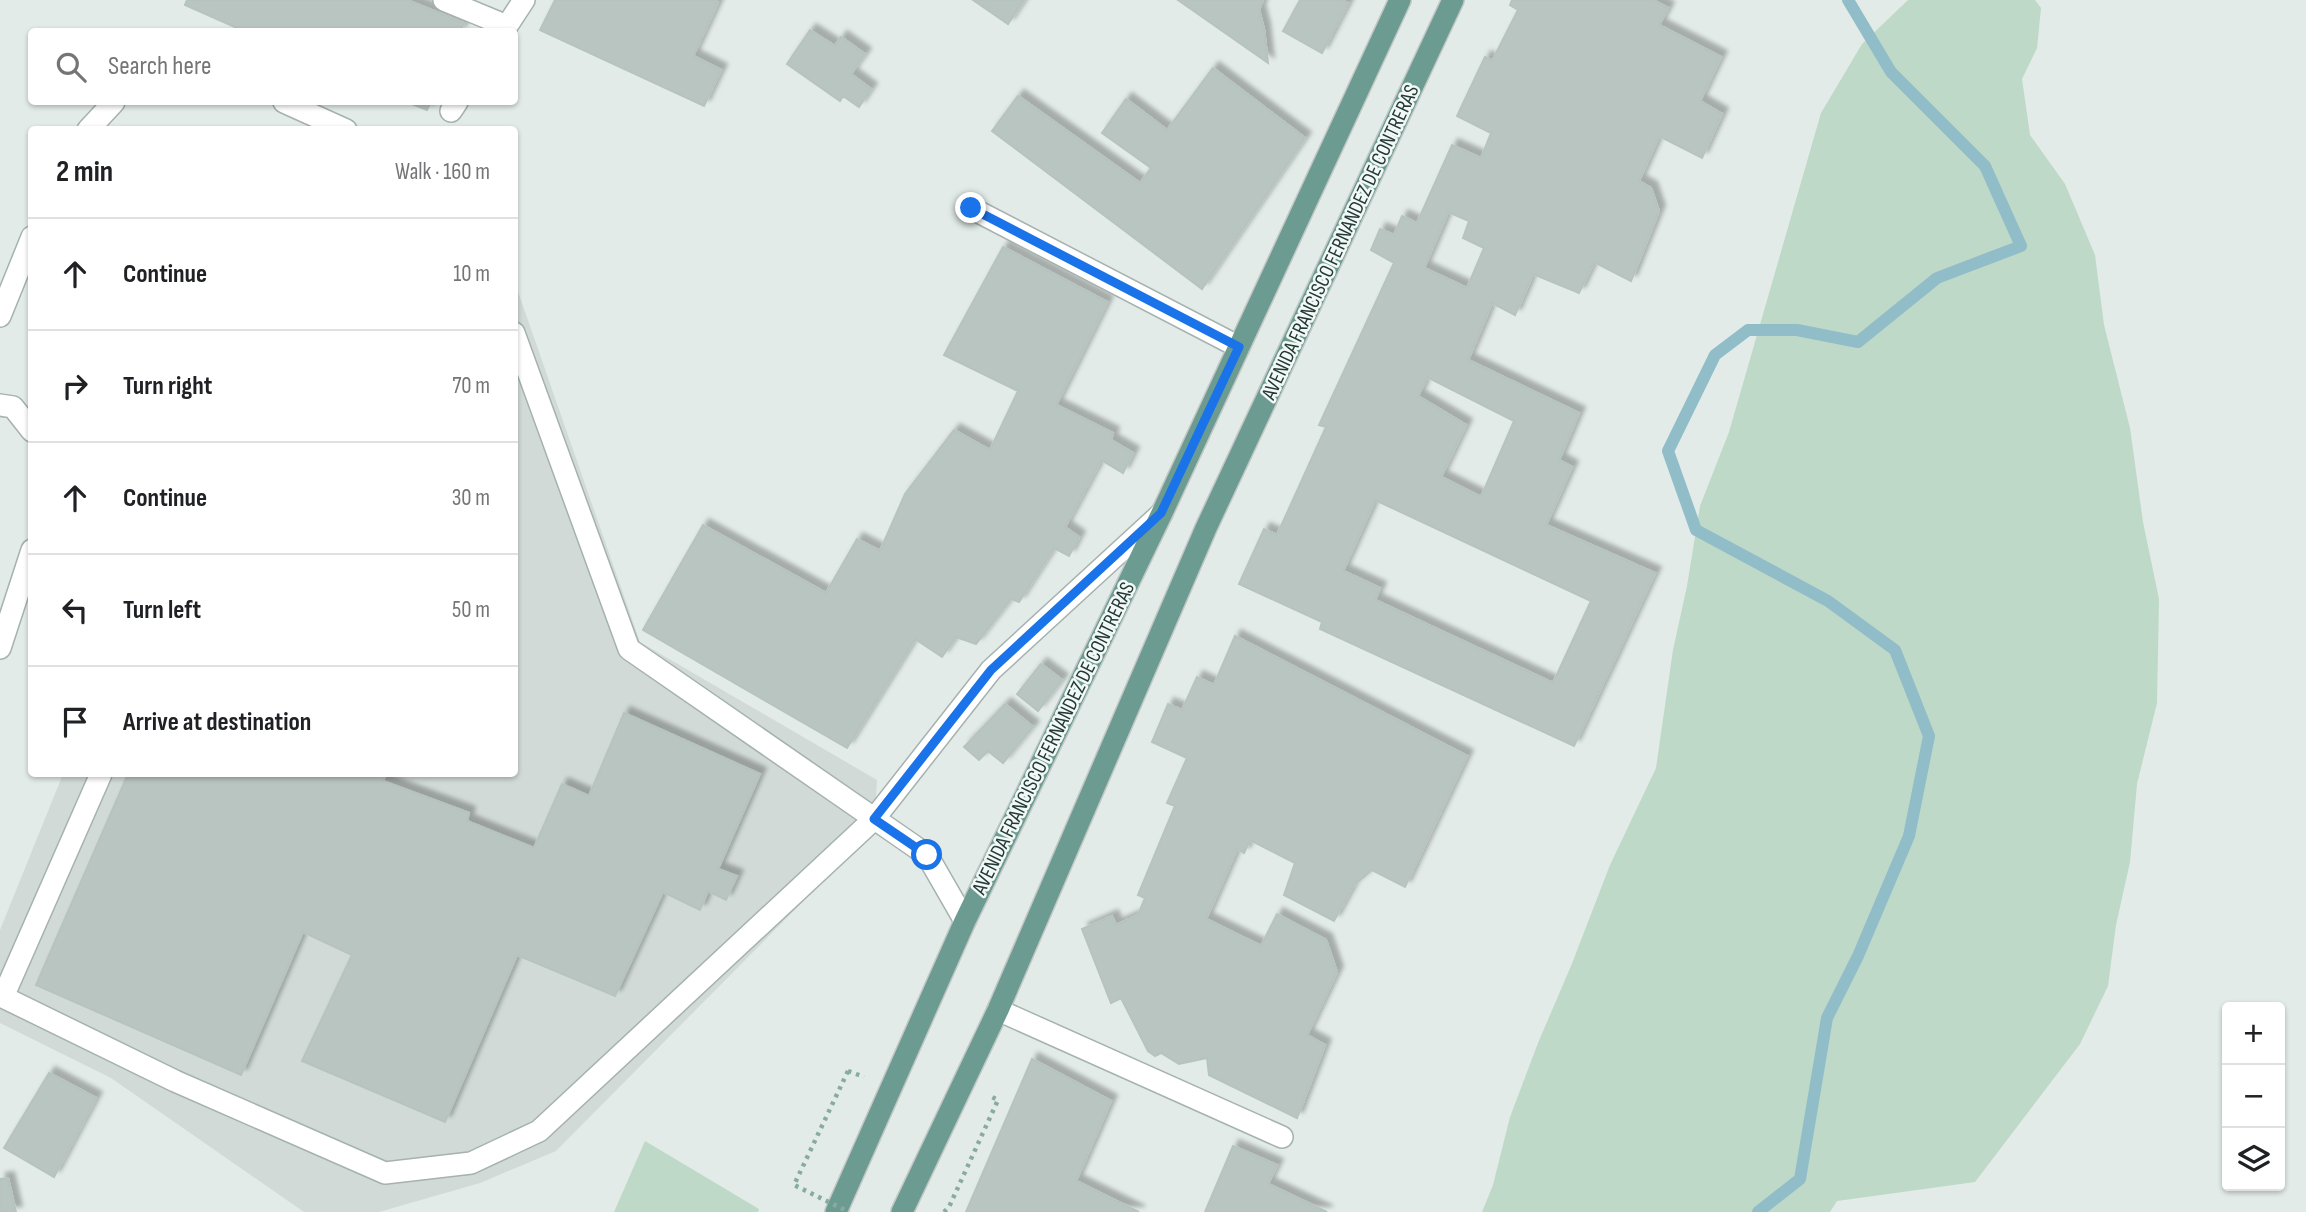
<!DOCTYPE html>
<meta charset="utf-8">
<style>
:root{--surface:#fff;--page:#f2f2f2;--text:#202124;--muted:#757577;--line:#e0e0e0}
body{margin:0;font-family:"Sofia Sans Condensed",sans-serif;background:var(--page);color:var(--text)}
.controls{position:absolute;right:21px;bottom:21px;display:grid;overflow:hidden;border-radius:7px;box-shadow:0 2px 5px #0004}
.controls button{width:63px;height:63px;display:grid;place-items:center;padding:0;border:0;border-bottom:2px solid var(--line);background:var(--surface);color:var(--text);font:35px sans-serif}
.stop{position:absolute;width:21px;height:21px;margin:-16px;border:5px solid #1a73e8;border-radius:50%;background:#fff}
.stop.end{background:#1a73e8;border-color:#fff;box-shadow:0 2px 7px #0008}
.list{margin:0;padding:0;list-style:none}
h2{display:flex;justify-content:space-between;align-items:center;height:91px;margin:0;padding:0 28px;font-size:30px}
h2 small{font-size:23px;font-weight:400;color:var(--muted)}
.list li{display:grid;grid-template-columns:46px 1fr auto;gap:21px;align-items:center;box-sizing:border-box;height:112px;padding:0 28px;border-top:2px solid var(--line)}
.list b{display:block;font-size:26px;white-space:nowrap}
.list em{font-size:23px;font-style:normal;color:var(--muted)}
.icon{flex:none;width:38px;height:38px;fill:none;stroke:currentColor;stroke-width:2;stroke-linecap:round;stroke-linejoin:round}
.map{position:relative;flex:none;width:2306px;height:1212px;overflow:hidden}
.search{position:absolute;background:var(--surface);box-shadow:0 2px 5px #0004;left:28px;top:28px;width:490px;height:77px;display:flex;align-items:center;gap:18px;box-sizing:border-box;padding:0 24px;border-radius:7px;color:var(--muted);font-size:26px}
.panel{position:absolute;background:var(--surface);box-shadow:0 2px 5px #0004;left:28px;top:126px;width:490px;height:651px;border-radius:7px}
.map>svg:first-child{display:block}
.built{fill:#d1dad7}
.green{fill:#bed9c7}
.lines{fill:none;stroke-linecap:round;stroke-linejoin:round}
.stream{stroke:#91bdc9;stroke-width:12}
.building{fill:#b8c5c1;stroke:#b6c3bf;stroke-width:2;fill-rule:evenodd;filter:url(#shadow)}
.minor-casing{stroke:#a5b2af;stroke-width:24}
.major-casing{stroke:#c2c8c6;stroke-width:24}
.path{stroke:#87aba2;stroke-width:4.5;stroke-dasharray:3.5 5;stroke-linecap:butt}
.minor{stroke:#fff;stroke-width:21}
.major{stroke:#6c9b92;stroke-width:21}
.path-bridge{stroke:#87aba2;stroke-width:4.5;stroke-dasharray:3.5 5;stroke-linecap:butt}
.route{stroke:#1a73e8;stroke-width:9}
.labels{text-anchor:middle;stroke-width:5;stroke-linejoin:round;paint-order:stroke}
.street-label{font-size:21px;fill:#243a35;stroke:#f2f8f5}
</style>
<div class="map">
<svg width="2306" height="1212" viewBox="0 0 2306 1212">
<defs>
<filter id="shadow"><feDropShadow dx="6" dy="-6" stdDeviation="2" flood-color="#0004"/></filter>
</defs>
<rect width="100%" height="100%" fill="#e2ebe8"/>
<path class="built" d="M515,283L640,642L877,780L874,830L556,1151L480,1183L379,1212H304L111,1078L0,1023V930L63,774H514Z"/>
<path class="green" d="M1908,0H2035L2041,8L2037,48L2022,79L2030,135L2065,184L2095,255L2104,325L2130,428L2143,522L2159,599L2157,703L2137,784L2130,862L2116,925L2108,986L2080,1044L1975,1182L1837,1201L1830,1212H1482L1493,1185L1510,1117L1538,1043L1571,966L1610,865L1656,768L1673,650L1687,586L1700,506L1729,432L1821,113L1862,44Z
M645,1141L759,1209L758,1212H614Z"/>
<g class="lines">
<path class="stream" d="M1758,1212L1800,1179L1827,1018L1858,956L1909,836L1929,736L1895,650L1828,601L1696,530L1668,451L1715,355L1748,330H1797L1858,342L1937,278L2021,246L1985,166L1891,72L1848,0"/>
</g>
<path class="building" d="M187,0H407L464,23L460,32H246L185,5Z
M555,0H715L718,2L693,56L721,70L704,106L540,30Z
M973,0H1024L1008,24Z
M1178,0H1263L1259,10L1264,29L1268,63Z
M1300,0H1342L1348,3L1322,53L1283,31Z
M1512,0H1653L1668,8L1659,25L1721,57L1700,101L1722,114L1702,158L1659,136L1639,181L1651,188L1659,211L1631,281L1594,262L1579,293L1533,274L1515,315L1492,303L1468,360L1579,413L1559,460L1572,467L1546,525L1655,573L1574,746L1320,629L1322,622L1239,584L1264,529L1277,535L1326,427L1319,425L1394,263L1371,250L1380,229L1394,235L1402,216L1417,223L1452,145L1481,158L1491,133L1457,116L1485,57L1492,61L1518,10L1510,5ZM1448,212L1469,221L1463,238L1484,248L1467,288L1424,268ZM1427,377L1514,421L1481,497L1441,477L1466,425L1418,396ZM1375,500L1591,601L1553,683L1375,600L1380,588L1343,571Z
M810,30L835,46L841,37L865,54L851,74L871,89L859,107L843,96L840,101L787,64Z
M1213,68L1305,138L1202,289L992,131L1018,96L1140,183L1151,168L1102,133L1126,99L1167,130Z
M407,102H431L427,110Z
M1003,247L1107,302L1056,405L1113,433L1111,440L1133,453L1123,473L1101,460L1065,527L1079,537L1069,556L1054,548L1019,602L1011,599L976,644L956,637L942,657L915,639L847,748L643,630L703,525L826,593L857,539L880,551L905,494L954,430L990,450L1018,391L944,355Z
M1235,636L1467,756L1405,887L1372,870L1353,886L1334,921L1284,895L1295,863L1250,840L1244,853L1237,849L1206,919L1261,946L1277,914L1326,940L1337,972L1307,1035L1325,1045L1297,1118L1209,1075L1207,1058L1179,1064L1161,1053L1155,1056L1148,1051L1121,998L1111,1003L1082,929L1112,916L1116,925L1138,915L1145,898L1138,895L1175,806L1167,803L1187,758L1152,742L1168,704L1182,710L1197,677L1214,685Z
M1041,664L1062,680L1038,711L1017,694Z
M1005,704L1033,727L1003,763L988,751L979,760L964,747Z
M624,713L760,774L718,869L737,876L726,900L708,891L700,910L663,892L615,996L517,955L445,1122L302,1061L352,955L303,932L241,1075L36,985L128,774H386L383,781L469,813L467,821L534,848L562,784L589,796Z
M1032,1059L1111,1101L1076,1181L1139,1212H966Z
M49,1073L96,1098L54,1177L4,1148Z
M1233,1146L1277,1165L1268,1184L1327,1212H1205Z
M8,1178L16,1212H0V1179Z"/>
<g class="lines">
<defs>
<path id="minor" d="M444,0L507,26
M503,32L524,0
M284,102L346,130
M451,111L457,102
M88,130L114,102
M971,208L1239,347
M0,316L32,237
M514,333L629,649L927,855L965,921
M0,405L13,407L32,431
M0,648L32,550
M101,774L3,997L175,1081L385,1173L471,1163L539,1131L874,819L991,670L1162,513
M998,1010L1282,1137"/>
<path id="major" d="M836,1212L965,921L1162,513L1400,0
M902,1212L998,1010L1206,528L1453,0"/>
</defs>
<use href="#minor" class="minor-casing"/>
<use href="#major" class="major-casing"/>
<path class="path" d="M848,1071L864,1077
M944,1212L949,1207L998,1100L992,1097"/>
<use href="#minor" class="minor"/>
<use href="#major" class="major"/>
<path class="path-bridge" d="M848,1071L794,1185L849,1212"/>
</g>
<g class="lines">
<path class="route" d="M927,855L874,819L991,670L1161,513L1239,347L971,208"/>
</g>
<g class="labels">
<g class="street-label">
<text transform="translate(1340 242) rotate(-65)" y="7">AVENIDA FRANCISCO FERNANDEZ DE CONTRERAS</text>
<text transform="translate(1053 738) rotate(-64)" y="7">AVENIDA FRANCISCO FERNANDEZ DE CONTRERAS</text>
</g>
</g>
</svg>
<div class="controls">
<button>+</button>
<button>−</button>
<button><svg class="icon" aria-label="layers" viewBox="0 0 24 24"><path d="M12 4l9 5-9 5-9-5zM3 14l9 5 9-5"/></svg></button>
</div>
<div class="stop" style="left:927px;top:855px"></div>
<div class="stop end" style="left:971px;top:208px"></div>
<div class="search"><svg class="icon" aria-label="search" viewBox="0 0 24 24"><circle cx="10" cy="10" r="6"/><path d="M15 15l6 6"/></svg>Search here</div>
<section class="panel">
<h2>2 min<small>Walk · 160 m</small></h2>
<ul class="list">
<li><svg class="icon" aria-label="ahead" viewBox="0 0 24 24"><path d="M12 20V5M6 11l6-6 6 6"/></svg><div><b>Continue</b></div><em>10 m</em></li>
<li><svg class="icon" aria-label="right" viewBox="0 0 24 24"><path d="M7 20v-9h11M14 6l5 5-5 5"/></svg><div><b>Turn right</b></div><em>70 m</em></li>
<li><svg class="icon" aria-label="ahead" viewBox="0 0 24 24"><path d="M12 20V5M6 11l6-6 6 6"/></svg><div><b>Continue</b></div><em>30 m</em></li>
<li><svg class="icon" aria-label="left" viewBox="0 0 24 24"><path d="M17 20v-9H6M10 6l-5 5 5 5"/></svg><div><b>Turn left</b></div><em>50 m</em></li>
<li><svg class="icon" aria-label="arrive" viewBox="0 0 24 24"><path d="M6 21V4h12l-3 4 3 4H6"/></svg><div><b>Arrive at destination</b></div></li>
</ul>
</section>
</div>
